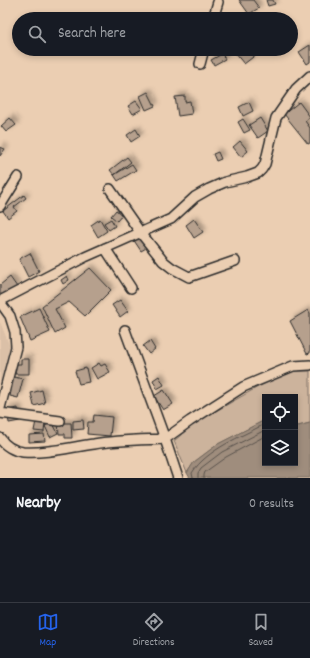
<!DOCTYPE html>
<style>
:root{--surface:#171b24;--page:#242831;--text:#f1f3f6;--muted:#9ea1a6;--line:#363941;--accent:#2563eb}
body{margin:0;font-family:Dekko,sans-serif;background:var(--page);color:var(--text)}
.controls{position:absolute;right:12px;bottom:12px;display:grid;overflow:hidden;border-radius:0px;box-shadow:0 2px 6px #0003}
.controls button{width:36px;height:36px;display:grid;place-items:center;padding:0;border:0;border-bottom:1px solid var(--line);background:var(--surface);color:var(--text);font:20px sans-serif}
.list{margin:0;padding:0;list-style:none}
h2{display:flex;justify-content:space-between;align-items:center;height:52px;margin:0;padding:0 16px;font-size:17px}
h2 small{font-size:13px;font-weight:400;color:var(--muted)}
.icon{flex:none;width:22px;height:22px;fill:none;stroke:currentColor;stroke-width:2;stroke-linecap:round;stroke-linejoin:round}
.map{position:relative;flex:none;width:310px;height:478px;overflow:hidden}
.search{position:absolute;background:var(--surface);box-shadow:0 2px 6px #0003;left:12px;right:12px;top:12px;height:44px;display:flex;align-items:center;gap:10px;box-sizing:border-box;padding:0 14px;border-radius:22px;color:var(--muted);font-size:15px}
.sheet{height:124px;background:var(--surface)}
nav{display:flex;justify-content:space-around;align-items:center;box-sizing:border-box;height:56px;border-top:1px solid var(--line);background:var(--surface);font-size:11px;color:var(--muted)}
nav a{display:grid;justify-items:center;gap:2px}
nav .on{color:var(--accent)}
.map>svg:first-child{display:block}
.built{fill:#dbc0a7}
.green{fill:#ccb39c;stroke:#7c6f64}
.water{fill:#9f8d7d;stroke:#71665c}
.lines{fill:none;stroke-linecap:round;stroke-linejoin:round}
.shore{stroke:#59524c;stroke-width:1}
.building{fill:#b6a08d;stroke:#2b2b2b;filter:url(#shadow)}
.minor-casing{stroke:#2b2b2b;stroke-width:12}
.minor{stroke:#ebceb2;stroke-width:9}
</style>
<div class="map">
<svg width="310" height="478" viewBox="0 0 310 478">
<defs>
<filter id="shadow"><feDropShadow dx="3.5" dy="-3.5" stdDeviation="2" flood-color="#0004"/></filter>
</defs>
<rect width="100%" height="100%" fill="#ebceb2"/>
<filter id="ink" filterUnits="userSpaceOnUse"><feTurbulence type="fractalNoise" baseFrequency=".025" numOctaves="2"/><feDisplacementMap in="SourceGraphic" scale="8" xChannelSelector="R" yChannelSelector="G"/><feConvolveMatrix kernelMatrix="1 2 1 2 8 2 1 2 1" color-interpolation-filters="sRGB"/></filter>
<g filter="url(#ink)">
<path class="built" d="M0,322L10,347L0,400Z"/>
<path class="green" d="M295,371H310V423L298,426L295,425V397H265V420L218,444L194,462L187,473L174,441L195,423L272,379Z"/>
<path class="water" d="M265,420V463H295V425L298,426L310,423V478H190L187,473L194,462L218,444Z"/>
<g class="lines">
<path class="shore" d="M193,478L192,473C206,450 242,436 265,424
M198,478V473L201,468L222,452L265,430
M204,478V475L205,472L226,457L265,436"/>
</g>
<path class="building" d="M239,0H253L259,8L249,14Z
M266,0H273L275,4L268,6Z
M310,45V62L307,64L299,52Z
M241,49H252L257,54L244,64L235,53Z
M222,54L225,59L214,65L211,60Z
M148,92L155,106L146,110L140,96Z
M185,96V102L190,101L192,114L178,116L175,97Z
M136,101L142,109L133,114L128,106Z
M249,102L253,111L243,116L239,107Z
M299,102L310,117L305,121L310,128V143L308,144L284,114Z
M10,118L16,125L6,132L1,126Z
M260,118L268,131L258,138L249,125Z
M243,119L250,130L244,133L238,122Z
M136,129L140,136L131,142L127,135Z
M240,141L248,151L241,157L233,147Z
M0,147L5,149L0,156Z
M218,152L221,159L216,161L213,154Z
M127,157L131,162L114,175L110,170Z
M132,164L136,170L118,181L114,175Z
M24,195L26,198L14,207L17,211L8,218L3,211Z
M116,210L122,215L117,221L111,216Z
M100,219L107,231L98,237L91,225Z
M111,219L115,226L109,230L104,223Z
M194,219L203,232L194,238L186,225Z
M140,235L148,247L141,251L133,239Z
M30,253L39,271L28,277L19,259Z
M90,268L111,290L85,316L69,302L55,309L65,328L55,334L42,306Z
M67,276L69,280L63,284L61,280Z
M10,277L17,287L3,297L0,293V285Z
M120,300L128,311L120,317L112,305Z
M39,308L50,332L30,341L20,317Z
M308,310L310,313V353L307,354L290,321Z
M150,341L155,349L149,354L143,346Z
M21,359H29V374H15L16,364H21Z
M99,363L101,366L105,364L110,372L97,379L91,368Z
M86,368L89,382L79,384L75,371Z
M159,376L164,385L157,389L153,380Z
M14,377L23,379L18,398L10,396Z
M42,390L45,403L34,406L31,393Z
M164,390L173,404L163,410L154,396Z
M18,408L20,421L9,423L7,410Z
M94,415L112,417L110,436L87,434L88,422H93Z
M83,420L84,429L73,430V421Z
M36,421L45,422L44,432L34,431Z
M52,422L58,433L50,437L45,426Z
M58,423H71L72,438H65V434H59Z
M44,434L45,441L29,442V435Z"/>
<g class="lines">
<defs>
<path id="minor" d="M213,19L218,2
M200,64L204,49
M110,189L140,232L163,261L172,268L189,277L235,261
M0,206L18,177
M105,248L131,288
M0,301L85,257L171,219L195,197L209,189L225,182L247,177L258,173L262,169L265,164L276,118L296,89L310,76
M0,302L10,316L15,332L16,347L0,408
M125,330L165,439L190,421L243,387L293,366L310,365
M0,413L60,421
M0,438C5,446 14,451 23,452C46,454 71,447 94,444C116,440 142,440 165,439L178,478"/>
</defs>
<use href="#minor" class="minor-casing"/>
<use href="#minor" class="minor"/>
</g>
</g>
</svg>
<div class="controls">
<button><svg class="icon" aria-label="locate" viewBox="0 0 24 24"><circle cx="12" cy="12" r="6"/><path d="M12 2v4M12 18v4M2 12h4M18 12h4"/></svg></button>
<button><svg class="icon" aria-label="layers" viewBox="0 0 24 24"><path d="M12 4l9 5-9 5-9-5zM3 14l9 5 9-5"/></svg></button>
</div>
<div class="search"><svg class="icon" aria-label="search" viewBox="0 0 24 24"><circle cx="10" cy="10" r="6"/><path d="M15 15l6 6"/></svg>Search here</div>
</div>
<section class="sheet">
<h2>Nearby<small>0 results</small></h2>
<ul class="list">
</ul>
</section>
<nav>
<a class="on"><svg class="icon" aria-label="map" viewBox="0 0 24 24"><path d="M3 6l6-2 6 2 6-2v14l-6 2-6-2-6 2zM9 4v14M15 6v14"/></svg>Map</a>
<a><svg class="icon" aria-label="directions" viewBox="0 0 24 24"><path d="M12 3l9 9-9 9-9-9zM9 14v-3h6M13 9l2 2-2 2"/></svg>Directions</a>
<a><svg class="icon" aria-label="saved" viewBox="0 0 24 24"><path d="M7 4h10v16l-5-4-5 4z"/></svg>Saved</a>
</nav>
